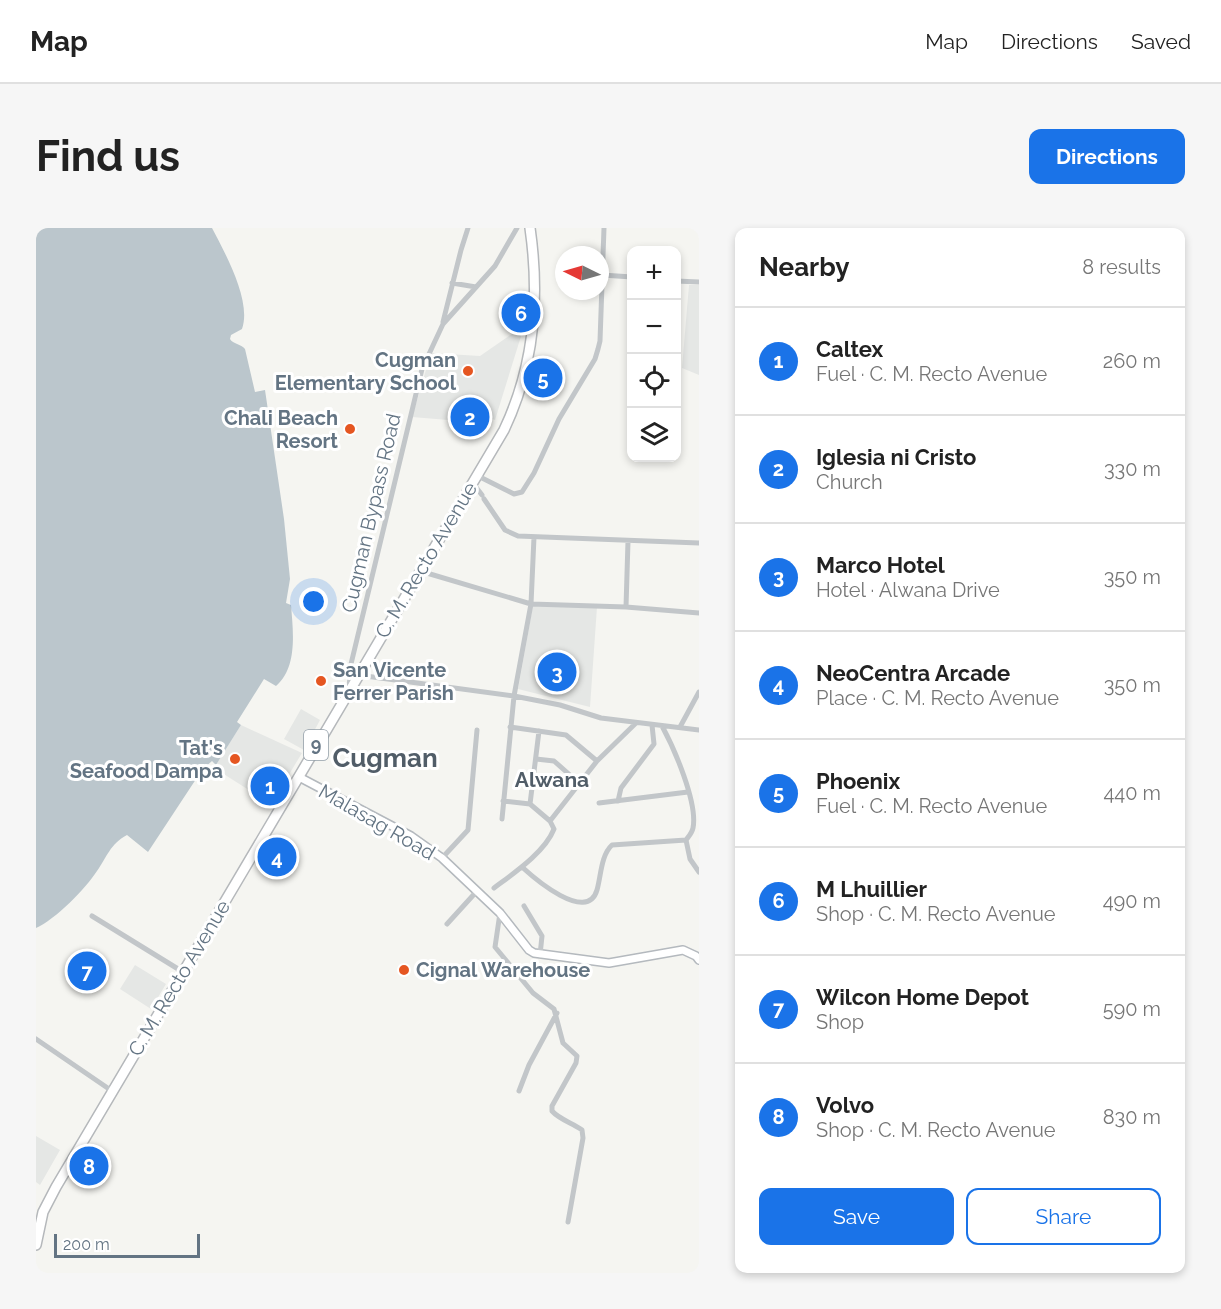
<!DOCTYPE html>
<meta charset="utf-8">
<style>
:root{--surface:#fff;--page:#f6f6f6;--text:#222;--muted:#767676;--line:#e0e0e0;--accent:#1a73e8}
body{margin:0;font-family:Raleway,sans-serif;background:var(--page);color:var(--text)}
.controls{position:absolute;right:18px;top:18px;display:grid;overflow:hidden;border-radius:12px;box-shadow:0 3px 9px #0003}
.controls button{width:54px;height:54px;display:grid;place-items:center;padding:0;border:0;border-bottom:2px solid var(--line);background:var(--surface);color:var(--text);font:30px sans-serif}
.compass{position:absolute;left:519px;top:18px;width:54px;height:54px;border-radius:50%;background:var(--surface);box-shadow:0 3px 9px #0003;rotate:275deg}
.scale{position:absolute;left:18px;bottom:15px;width:146px;box-sizing:border-box;padding-left:6px;border:3px solid #637483;border-top:0;font-size:16px;line-height:21px;white-space:nowrap;color:#637483;-webkit-text-stroke:4px #fff;paint-order:stroke}
.you{position:absolute;left:278px;top:374px;width:21px;height:21px;margin:-15px;border:4px solid #fff;border-radius:50%;background:#1a73e8;box-shadow:0 0 0 9px #1a73e833}
.badge{display:grid;place-items:center;width:39px;height:39px;border-radius:50%;background:var(--accent);color:#fff;font-size:20px;font-weight:700}
.pin{position:absolute;translate:-50% -50%;border:3px solid #fff;box-shadow:0 2px 6px #0006}
.list{margin:0;padding:0;list-style:none}
h2{display:flex;justify-content:space-between;align-items:center;height:78px;margin:0;padding:0 24px;font-size:26px}
h2 small{font-size:20px;font-weight:400;color:var(--muted)}
.list li{display:grid;grid-template-columns:39px 1fr auto;gap:18px;align-items:center;box-sizing:border-box;height:108px;padding:0 24px;border-top:2px solid var(--line)}
.list b{display:block;font-size:22px;white-space:nowrap}
.list p{margin:0;font-size:20px;white-space:nowrap;color:var(--muted)}
.list em{font-size:20px;font-style:normal;color:var(--muted)}
.actions{display:flex;gap:12px;padding:18px 24px}
.actions a{flex:1;padding:14px 0;border:2px solid var(--accent);border-radius:12px;text-align:center;font-size:21px;color:var(--accent)}
.actions .main{background:var(--accent);color:#fff}
.icon{flex:none;width:33px;height:33px;fill:none;stroke:currentColor;stroke-width:2;stroke-linecap:round;stroke-linejoin:round}
.map{position:relative;flex:none;width:663px;height:1045px;overflow:hidden;border-radius:12px}
header{display:flex;align-items:center;gap:36px;box-sizing:border-box;height:84px;padding:0 30px;background:var(--surface);border-bottom:2px solid var(--line)}
header strong{font-size:28px}
nav{display:flex;gap:33px;margin-inline-start:auto;font-size:21px}
.intro{display:flex;align-items:center;justify-content:space-between;box-sizing:border-box;height:144px;padding:0 36px}
h1{margin:0;font-size:42px}
.button{padding:15px 27px;border-radius:12px;background:var(--accent);color:#fff;font-size:21px;font-weight:700}
main{display:flex;gap:36px;padding:0 36px}
aside{flex:1;background:var(--surface);border-radius:12px;box-shadow:0 3px 9px #0003}
.map>svg:first-child{display:block}
.built{fill:#e5e7e5}
.water{fill:#bbc6cc}
.lines{fill:none;stroke-linecap:round;stroke-linejoin:round}
.secondary-casing{stroke:#b4b9be;stroke-width:10}
.highway-casing{stroke:#b5b8bb;stroke-width:12}
.street{stroke:#c2c6c9;stroke-width:5}
.secondary{stroke:#fff;stroke-width:7}
.highway{stroke:#fff;stroke-width:9}
.poi-dot{fill:#e55621;stroke:#fff;stroke-width:2}
.labels{text-anchor:middle;stroke-width:6;stroke-linejoin:round;paint-order:stroke}
.shield{fill:#fff;stroke:#929ea8;stroke-width:1.5}
.shield-label{font-size:18px;font-weight:bold;fill:#637483}
.poi-label{font-size:20px;font-weight:bold;fill:#637483;stroke:#fff;text-anchor:end}
.street-label{font-size:20px;fill:#637483;stroke:#fff}
.neighbourhood-label{font-size:21px;font-weight:bold;fill:#515d68;stroke:#fff}
.district-label{font-size:26px;font-weight:bold;fill:#515d68;stroke:#fff}
</style>
<header>
<strong>Map</strong>
<nav><a>Map</a><a>Directions</a><a>Saved</a></nav>
</header>
<div class="intro"><h1>Find us</h1><a class="button">Directions</a></div>
<main>
<div class="map">
<svg width="663" height="1045" viewBox="0 0 663 1045">
<rect width="100%" height="100%" fill="#f5f5f1"/>
<path class="built" d="M653,57H663V147L646,140Z
M480,103L486,105L459,192L425,180L424,193L376,189L395,125L444,128Z
M497,378L561,379L554,479L482,461Z
M265,481L284,492L268,522L248,511Z
M205,497L266,525L235,576L186,545L180,537Z
M99,737L130,756L115,781L84,761Z
M0,908L24,922L4,957L0,954Z"/>
<path class="water" d="M0,0H176C189,25 216,73 206,101L195,107L194,111C197,116 205,116 209,121L219,164L229,162L248,291L254,351L250,375L255,377C257,403 262,439 240,458L228,451L201,494L205,497L180,537L176,533L166,542L112,624L91,607C74,616 71,629 61,643C50,660 19,692 0,700Z"/>
<g class="lines">
<defs>
<path id="secondary" d="M263,549L375,608L406,630L464,685L493,722L498,725L573,735L647,722L660,728L663,732"/>
<path id="highway" d="M0,1017L7,984L20,959L468,202C499,137 504,70 494,0"/>
</defs>
<use href="#secondary" class="secondary-casing"/>
<use href="#highway" class="highway-casing"/>
<path class="street" d="M566,47L596,49
M640,53L663,54
M416,55L440,59
M407,94L425,22L432,0
M440,247L478,266L486,264L498,245L523,191L559,131L562,121L564,113L568,0
M436,254L446,267
M448,271L469,302L482,308L663,315
M384,343L495,376L590,379L663,385
M590,379L592,313
M322,447L478,468L524,477L565,490L663,502
M313,460L315,436L386,141L407,96L459,38L481,0
M474,499L530,507L561,533
M644,499L663,464
M500,531L518,533L544,556
M467,573L494,576L514,593
M582,573L585,560L618,516L616,497
M563,575L652,564
M494,576L503,503
M466,591L478,468L495,376L498,309
M650,612L654,631L663,644
M406,630L432,602L441,502
M486,639C498,650 551,696 561,662C565,648 565,627 576,617L650,612C653,608 656,605 657,600C662,575 638,520 626,498
M458,660C478,645 509,624 518,601L514,593L561,533L600,495
M488,678L506,708L504,727
M464,685L459,719L497,765L518,781L527,815L541,828L540,835L516,878V883C524,892 537,895 546,902L547,910L532,994
M56,688L147,744
M411,696L441,663
M0,811L76,863
M483,863L493,837L521,785"/>
<use href="#secondary" class="secondary"/>
<use href="#highway" class="highway"/>
</g>
<g class="poi-dot">
<circle cx="432" cy="143" r="6"/>
<circle cx="314" cy="201" r="6"/>
<circle cx="285" cy="453" r="6"/>
<circle cx="199" cy="531" r="6"/>
<circle cx="368" cy="742" r="6"/>
</g>
<g class="labels">
<rect class="shield" x="268" y="502" width="24" height="30" rx="4.5"/>
<g class="shield-label">
<text x="280" y="523">9</text>
</g>
<g class="poi-label">
<text x="420" y="139">Cugman<tspan x="420" dy="23">Elementary School</tspan></text>
<text x="302" y="197">Chali Beach<tspan x="302" dy="23">Resort</tspan></text>
<text x="297" y="449" text-anchor="start">San Vicente<tspan x="297" dy="23">Ferrer Parish</tspan></text>
<text x="187" y="527">Tat's<tspan x="187" dy="23">Seafood Dampa</tspan></text>
<text x="380" y="749" text-anchor="start">Cignal Warehouse</text>
</g>
<g class="street-label">
<text transform="translate(335 285) rotate(-77)" y="7">Cugman Bypass Road</text>
<text transform="translate(390 332) rotate(-59)" y="7">C. M. Recto Avenue</text>
<text transform="translate(341 594) rotate(30)" y="7">Malasag Road</text>
<text transform="translate(143 750) rotate(-59)" y="7">C. M. Recto Avenue</text>
</g>
<g class="neighbourhood-label">
<text x="516" y="559">Alwana</text>
</g>
<g class="district-label">
<text x="349" y="539">Cugman</text>
</g>
</g>
</svg>
<div class="controls">
<button>+</button>
<button>−</button>
<button><svg class="icon" aria-label="locate" viewBox="0 0 24 24"><circle cx="12" cy="12" r="6"/><path d="M12 2v4M12 18v4M2 12h4M18 12h4"/></svg></button>
<button><svg class="icon" aria-label="layers" viewBox="0 0 24 24"><path d="M12 4l9 5-9 5-9-5zM3 14l9 5 9-5"/></svg></button>
</div>
<svg class="compass" viewBox="-18 -18 36 36"><path d="M0-13l5 13h-10z" fill="#e53935"/><path d="M0 13l5-13h-10z" fill="#767676"/></svg>
<div class="scale">200 m</div>
<div class="you"></div>
<div class="pin badge" style="left:234px;top:558px">1</div>
<div class="pin badge" style="left:434px;top:189px">2</div>
<div class="pin badge" style="left:521px;top:444px">3</div>
<div class="pin badge" style="left:241px;top:629px">4</div>
<div class="pin badge" style="left:507px;top:150px">5</div>
<div class="pin badge" style="left:485px;top:85px">6</div>
<div class="pin badge" style="left:51px;top:743px">7</div>
<div class="pin badge" style="left:53px;top:938px">8</div>
</div>
<aside>
<h2>Nearby<small>8 results</small></h2>
<ul class="list">
<li><span class="badge">1</span><div><b>Caltex</b><p>Fuel · C. M. Recto Avenue</p></div><em>260 m</em></li>
<li><span class="badge">2</span><div><b>Iglesia ni Cristo</b><p>Church</p></div><em>330 m</em></li>
<li><span class="badge">3</span><div><b>Marco Hotel</b><p>Hotel · Alwana Drive</p></div><em>350 m</em></li>
<li><span class="badge">4</span><div><b>NeoCentra Arcade</b><p>Place · C. M. Recto Avenue</p></div><em>350 m</em></li>
<li><span class="badge">5</span><div><b>Phoenix</b><p>Fuel · C. M. Recto Avenue</p></div><em>440 m</em></li>
<li><span class="badge">6</span><div><b>M Lhuillier</b><p>Shop · C. M. Recto Avenue</p></div><em>490 m</em></li>
<li><span class="badge">7</span><div><b>Wilcon Home Depot</b><p>Shop</p></div><em>590 m</em></li>
<li><span class="badge">8</span><div><b>Volvo</b><p>Shop · C. M. Recto Avenue</p></div><em>830 m</em></li>
</ul>
<div class="actions"><a class="main">Save</a><a>Share</a></div>
</aside>
</main>
